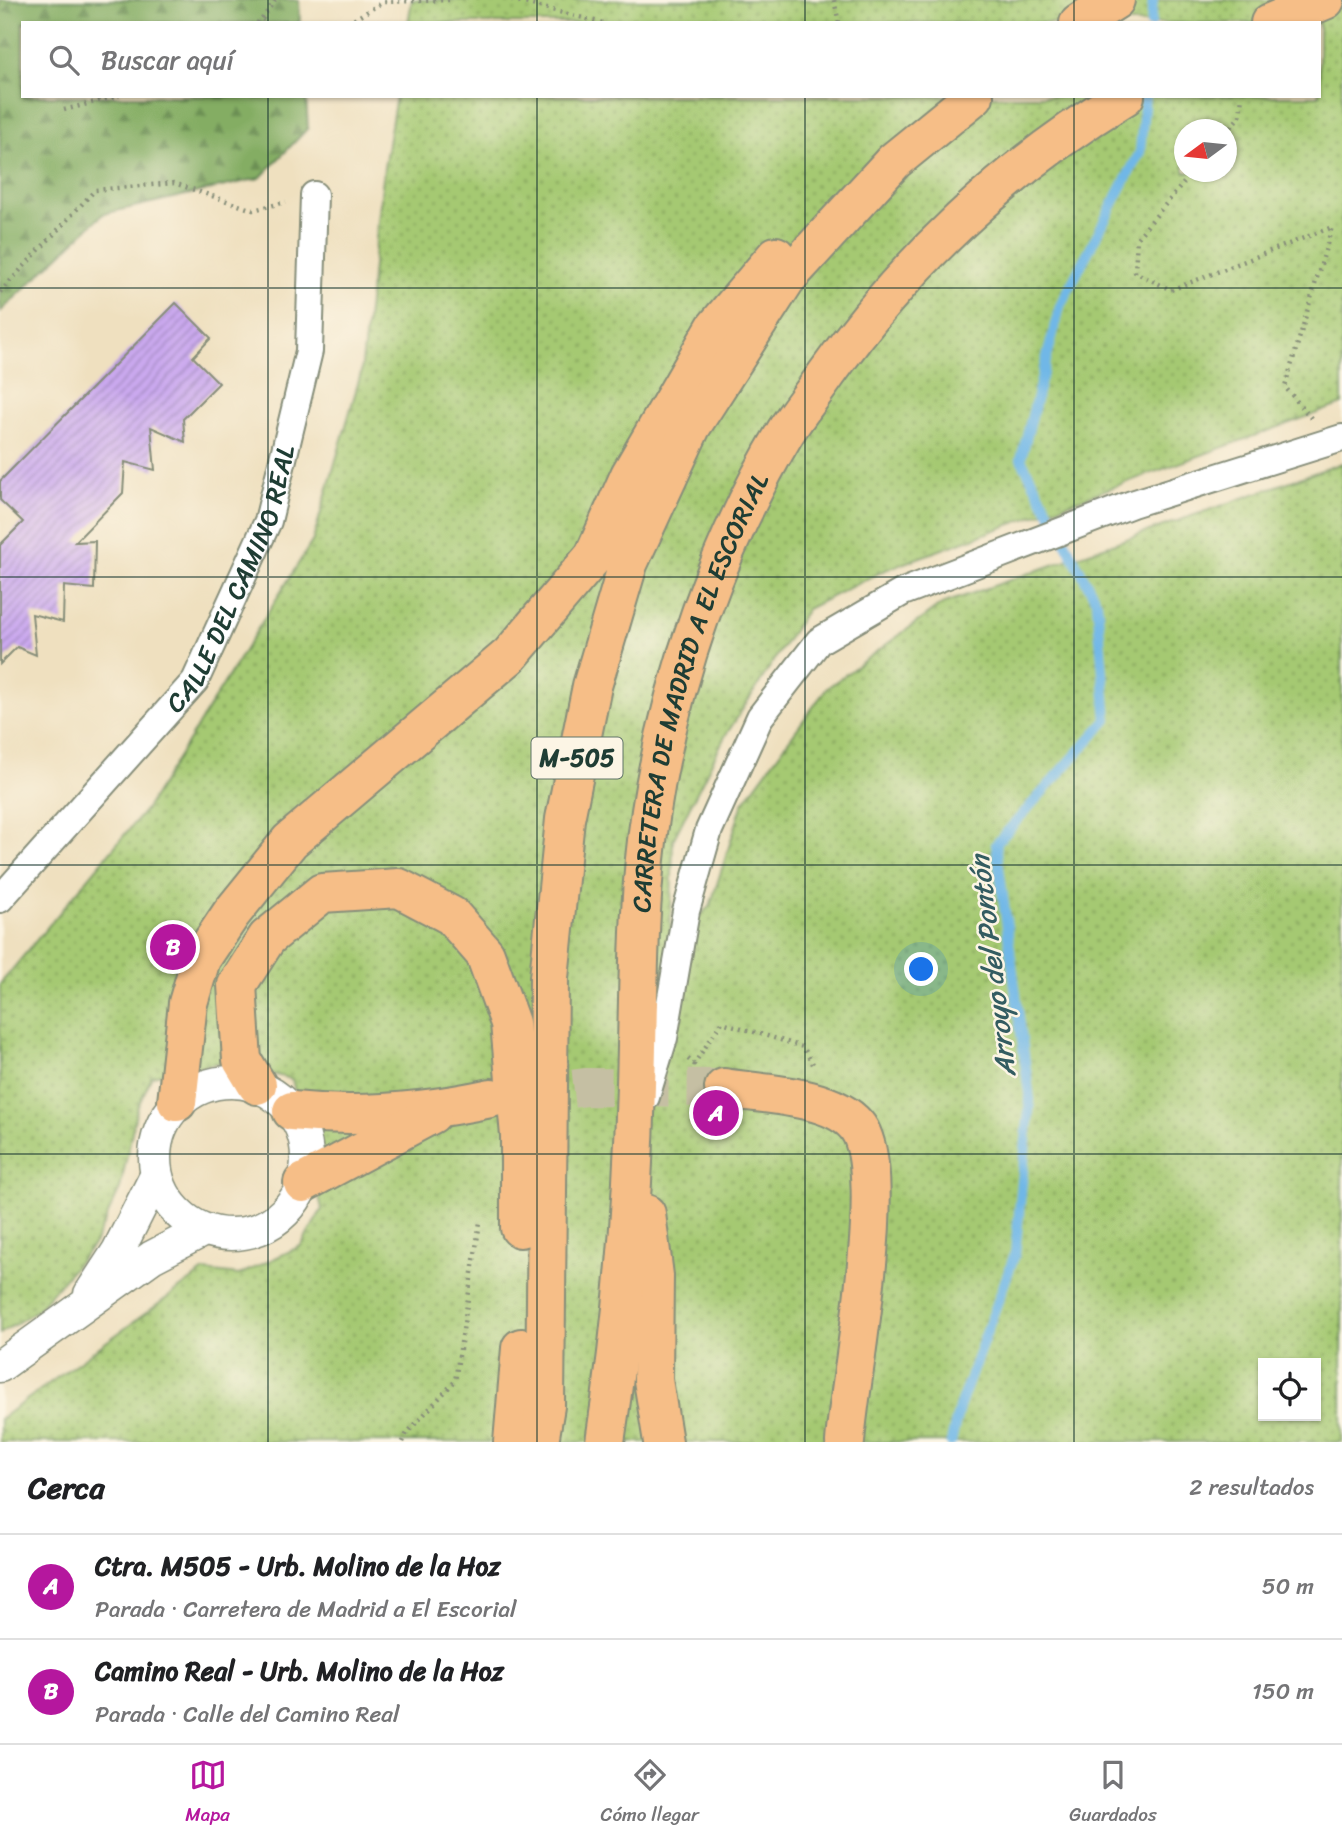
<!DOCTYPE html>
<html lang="es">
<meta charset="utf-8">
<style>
:root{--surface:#fff;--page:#f2f2f2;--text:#202124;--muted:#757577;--line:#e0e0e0;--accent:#b5179e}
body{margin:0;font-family:Sriracha,sans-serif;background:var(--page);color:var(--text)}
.controls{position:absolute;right:21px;bottom:21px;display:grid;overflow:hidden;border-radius:0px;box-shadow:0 2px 5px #0004}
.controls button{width:63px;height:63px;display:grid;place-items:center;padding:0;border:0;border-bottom:2px solid var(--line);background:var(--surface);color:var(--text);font:35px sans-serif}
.compass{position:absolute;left:1174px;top:119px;width:63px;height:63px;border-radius:50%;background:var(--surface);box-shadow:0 2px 5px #0004;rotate:255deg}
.you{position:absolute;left:922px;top:970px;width:24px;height:24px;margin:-18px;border:5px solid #fff;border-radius:50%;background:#1a73e8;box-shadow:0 0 0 10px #1a73e833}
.badge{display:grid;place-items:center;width:46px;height:46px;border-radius:50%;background:var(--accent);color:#fff;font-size:23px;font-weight:700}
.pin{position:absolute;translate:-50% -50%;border:4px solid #fff;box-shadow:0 2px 7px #0006}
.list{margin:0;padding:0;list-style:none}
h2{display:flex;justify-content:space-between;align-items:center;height:91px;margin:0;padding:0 28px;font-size:30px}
h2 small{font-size:23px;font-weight:400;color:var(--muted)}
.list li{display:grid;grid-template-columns:46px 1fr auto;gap:21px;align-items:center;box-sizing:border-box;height:105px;padding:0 28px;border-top:2px solid var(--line)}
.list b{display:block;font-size:26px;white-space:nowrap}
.list p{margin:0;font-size:23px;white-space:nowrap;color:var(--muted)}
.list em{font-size:23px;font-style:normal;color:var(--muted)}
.icon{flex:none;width:38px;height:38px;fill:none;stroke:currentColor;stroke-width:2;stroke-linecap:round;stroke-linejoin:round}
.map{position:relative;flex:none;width:1342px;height:1442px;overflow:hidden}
.search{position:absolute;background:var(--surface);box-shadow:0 2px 5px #0004;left:21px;right:21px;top:21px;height:77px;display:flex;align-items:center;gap:18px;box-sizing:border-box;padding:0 24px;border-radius:0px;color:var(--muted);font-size:26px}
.sheet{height:301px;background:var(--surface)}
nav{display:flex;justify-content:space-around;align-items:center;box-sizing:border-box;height:98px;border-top:2px solid var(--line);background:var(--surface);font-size:19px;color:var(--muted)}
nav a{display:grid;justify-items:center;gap:4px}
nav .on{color:var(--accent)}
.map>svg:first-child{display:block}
.grass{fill:url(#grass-dots);stroke:#628353;stroke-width:2;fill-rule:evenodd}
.forest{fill:url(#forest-firs);stroke:#52754c;stroke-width:2}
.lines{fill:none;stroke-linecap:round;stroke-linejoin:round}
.stream{stroke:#70b7e7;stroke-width:10}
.building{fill:url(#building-hatch)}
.trunk-tunnel{stroke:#c5bfa3;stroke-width:38;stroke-dasharray:38 19;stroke-linecap:butt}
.minor-casing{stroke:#878e7a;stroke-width:30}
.tertiary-casing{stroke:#878e7a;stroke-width:35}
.trunk-casing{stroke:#878e7a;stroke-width:42}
.path{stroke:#878e7a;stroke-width:4.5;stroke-dasharray:2 5;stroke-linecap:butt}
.minor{stroke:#fff;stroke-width:26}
.tertiary{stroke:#fff;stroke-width:32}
.trunk{stroke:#f6be87;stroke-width:38}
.grid{fill:none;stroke:#1f3d34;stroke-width:2;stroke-opacity:0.55}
.labels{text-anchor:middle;stroke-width:5;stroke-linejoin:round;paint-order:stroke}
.shield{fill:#fcf5e5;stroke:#617469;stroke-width:2}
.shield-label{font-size:24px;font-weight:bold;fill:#1f3d34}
.street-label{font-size:26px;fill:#1f3d34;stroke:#fcf5e5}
.water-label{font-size:28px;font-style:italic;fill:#335c61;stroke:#fcf5e5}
</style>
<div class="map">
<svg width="1342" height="1442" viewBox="0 0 1342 1442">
<defs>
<pattern id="grass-dots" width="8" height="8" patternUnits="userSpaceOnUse" patternTransform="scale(1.75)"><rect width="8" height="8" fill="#a5c972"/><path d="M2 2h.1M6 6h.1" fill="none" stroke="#86a45e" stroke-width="1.8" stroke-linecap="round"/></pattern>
<pattern id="forest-firs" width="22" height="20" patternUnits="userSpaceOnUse" patternTransform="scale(1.75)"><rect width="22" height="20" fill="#84ad64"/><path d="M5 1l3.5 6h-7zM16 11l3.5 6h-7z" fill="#6b8e53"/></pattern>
<pattern id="building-hatch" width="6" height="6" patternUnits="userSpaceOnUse" patternTransform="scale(1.75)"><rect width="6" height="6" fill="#cba9ef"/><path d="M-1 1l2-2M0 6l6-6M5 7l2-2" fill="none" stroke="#a48bc2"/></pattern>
</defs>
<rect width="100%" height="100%" fill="#fcf5e5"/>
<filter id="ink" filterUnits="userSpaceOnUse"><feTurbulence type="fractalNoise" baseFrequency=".0143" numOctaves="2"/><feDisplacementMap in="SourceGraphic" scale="14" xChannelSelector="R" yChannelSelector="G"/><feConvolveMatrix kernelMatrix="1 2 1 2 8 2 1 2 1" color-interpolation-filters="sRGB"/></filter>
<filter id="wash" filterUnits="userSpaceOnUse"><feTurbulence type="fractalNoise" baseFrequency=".00686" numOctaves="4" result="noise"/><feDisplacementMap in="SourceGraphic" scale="28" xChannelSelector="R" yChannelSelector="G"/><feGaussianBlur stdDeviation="1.57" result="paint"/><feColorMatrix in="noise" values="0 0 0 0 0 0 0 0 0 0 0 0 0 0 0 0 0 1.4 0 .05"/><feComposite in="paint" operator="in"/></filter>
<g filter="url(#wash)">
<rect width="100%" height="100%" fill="#efe0bf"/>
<path class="grass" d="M412,0H1342V404L885,570L807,609L724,738L673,840L670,942L710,906L743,803L827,688L942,604L1342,463V1442H0V1419L204,1271L239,1275L301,1246L322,1209L292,1079L222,1062L152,1076L137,1108L120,1189L94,1244L37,1310L0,1334V984L146,809L313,540L361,373L384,168L396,96H1319V23H408ZM1184,130H1226V172H1184ZM1263,1363H1316V1416H1263Z"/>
<path class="forest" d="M0,0H299L300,23H23V96H306L308,128L260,178L103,214L0,312Z"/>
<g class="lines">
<path class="stream" d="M1151,23L1153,0
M951,1442L959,1408L1015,1254L1030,1100L996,844L1107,720L1097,602L1021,459L1060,306L1140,152L1145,96"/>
</g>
<g id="blocks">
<path class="building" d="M176,303L211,338L193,357L219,383L183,419L185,442L151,427L155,470L125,462L123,493L75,542L95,541L94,589L64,586L63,622L32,614L36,655L17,647L0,664V545L23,522L0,500V481Z"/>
</g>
</g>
<g filter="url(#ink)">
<use href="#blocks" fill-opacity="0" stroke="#878e7a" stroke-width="2"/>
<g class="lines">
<path class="trunk-tunnel" d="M517,1095L587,1087L724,1088"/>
<defs>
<g id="minor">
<path id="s1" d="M0,899L195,681L268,521L309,351L314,195"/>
<path d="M646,1097L664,1038L686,911L709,830L760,717L819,641L903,592L1132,504L1342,438"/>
</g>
<path id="tertiary" d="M155 1158a76 76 0 1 1 152 0a76 76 0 1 1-152 0Z
M90,1294L118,1251L156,1176
M0,1366L152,1257L204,1230"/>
<g id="trunk">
<path d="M1079,23L1115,0"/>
<path d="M1270,23L1325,0"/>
<path d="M257,1085L242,1060L237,985L267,938L322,893L399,888L452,916L485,954L510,1023L520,1136V1228"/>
<path d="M724,1088C761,1094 831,1095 856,1125C893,1168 849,1380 845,1442"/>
<path d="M177,1102L188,1003L201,959L231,914L290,841L510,655L594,556L630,475L715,328L776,256"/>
<path d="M292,1111C358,1118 426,1112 491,1098"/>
<path d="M303,1183L432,1114"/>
<path d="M646,1214L654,1276L653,1380L663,1442"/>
<path d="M513,1442L521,1348"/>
<path d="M539,1442L545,1406L549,978L565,819L592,686L628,564L691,427L786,279L894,161L974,96"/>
<path id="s2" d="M605,1442C623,1324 633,1205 636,1085C639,993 637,902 651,811C671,679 718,545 786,431C798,412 813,394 826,375C905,263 1007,167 1125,96"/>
</g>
</defs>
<use href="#minor" class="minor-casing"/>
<use href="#tertiary" class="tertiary-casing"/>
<use href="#trunk" class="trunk-casing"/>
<path class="path" d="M512,0L603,23
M834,0L839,23
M262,19L275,0
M257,23L262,19L268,23
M348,23L383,2L449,0
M64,110L119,96
M1226,132L1240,116L1242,96
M1193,172L1137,238L1135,272L1171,290L1332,227L1285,387L1311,418
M0,292L95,190L174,183L253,210L286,202
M688,1059L694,1064L722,1022L803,1047L813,1064
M403,1442L407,1433L455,1381L480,1222"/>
<use href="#minor" class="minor"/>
<use href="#tertiary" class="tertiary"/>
<use href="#trunk" class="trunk"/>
</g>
</g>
<path class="grid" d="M268,0V23M537,0V23M805,0V23M1074,0V23M268,96V1442M537,96V1442M805,96V1442M1074,96V1442M0,288H1342M0,577H1342M0,865H1342M0,1154H1342"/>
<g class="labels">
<rect class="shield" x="531.5" y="737.5" width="91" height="41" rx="5"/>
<g class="shield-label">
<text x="577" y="766">M-505</text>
</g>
<g class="street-label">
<text dy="9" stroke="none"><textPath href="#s1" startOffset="401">CALLE DEL CAMINO REAL</textPath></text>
<text dy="9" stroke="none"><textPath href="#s2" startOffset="760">CARRETERA DE MADRID A EL ESCORIAL</textPath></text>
</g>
<g class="water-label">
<text transform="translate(992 966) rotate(-97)" y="10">Arroyo del Pontón</text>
</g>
</g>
</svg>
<div class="controls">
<button><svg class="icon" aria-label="locate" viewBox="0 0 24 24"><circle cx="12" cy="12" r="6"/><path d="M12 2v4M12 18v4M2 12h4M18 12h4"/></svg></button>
</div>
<svg class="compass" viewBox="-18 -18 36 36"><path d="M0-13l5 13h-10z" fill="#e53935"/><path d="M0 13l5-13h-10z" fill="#757577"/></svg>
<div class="you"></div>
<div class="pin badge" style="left:716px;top:1113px">A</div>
<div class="pin badge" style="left:173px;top:947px">B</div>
<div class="search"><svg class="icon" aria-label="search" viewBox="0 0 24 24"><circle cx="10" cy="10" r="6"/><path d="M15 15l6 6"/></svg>Buscar aquí</div>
</div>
<section class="sheet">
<h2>Cerca<small>2 resultados</small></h2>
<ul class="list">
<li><span class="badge">A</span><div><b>Ctra. M505 - Urb. Molino de la Hoz</b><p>Parada · Carretera de Madrid a El Escorial</p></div><em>50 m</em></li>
<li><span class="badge">B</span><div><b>Camino Real - Urb. Molino de la Hoz</b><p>Parada · Calle del Camino Real</p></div><em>150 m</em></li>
</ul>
</section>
<nav>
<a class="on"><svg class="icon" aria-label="map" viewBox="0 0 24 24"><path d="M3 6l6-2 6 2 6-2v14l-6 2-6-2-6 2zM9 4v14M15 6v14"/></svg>Mapa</a>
<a><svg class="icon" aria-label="directions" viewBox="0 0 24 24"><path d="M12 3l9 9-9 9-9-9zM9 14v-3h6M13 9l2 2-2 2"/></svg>Cómo llegar</a>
<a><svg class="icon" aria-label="saved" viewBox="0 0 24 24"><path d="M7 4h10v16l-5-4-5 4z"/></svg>Guardados</a>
</nav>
